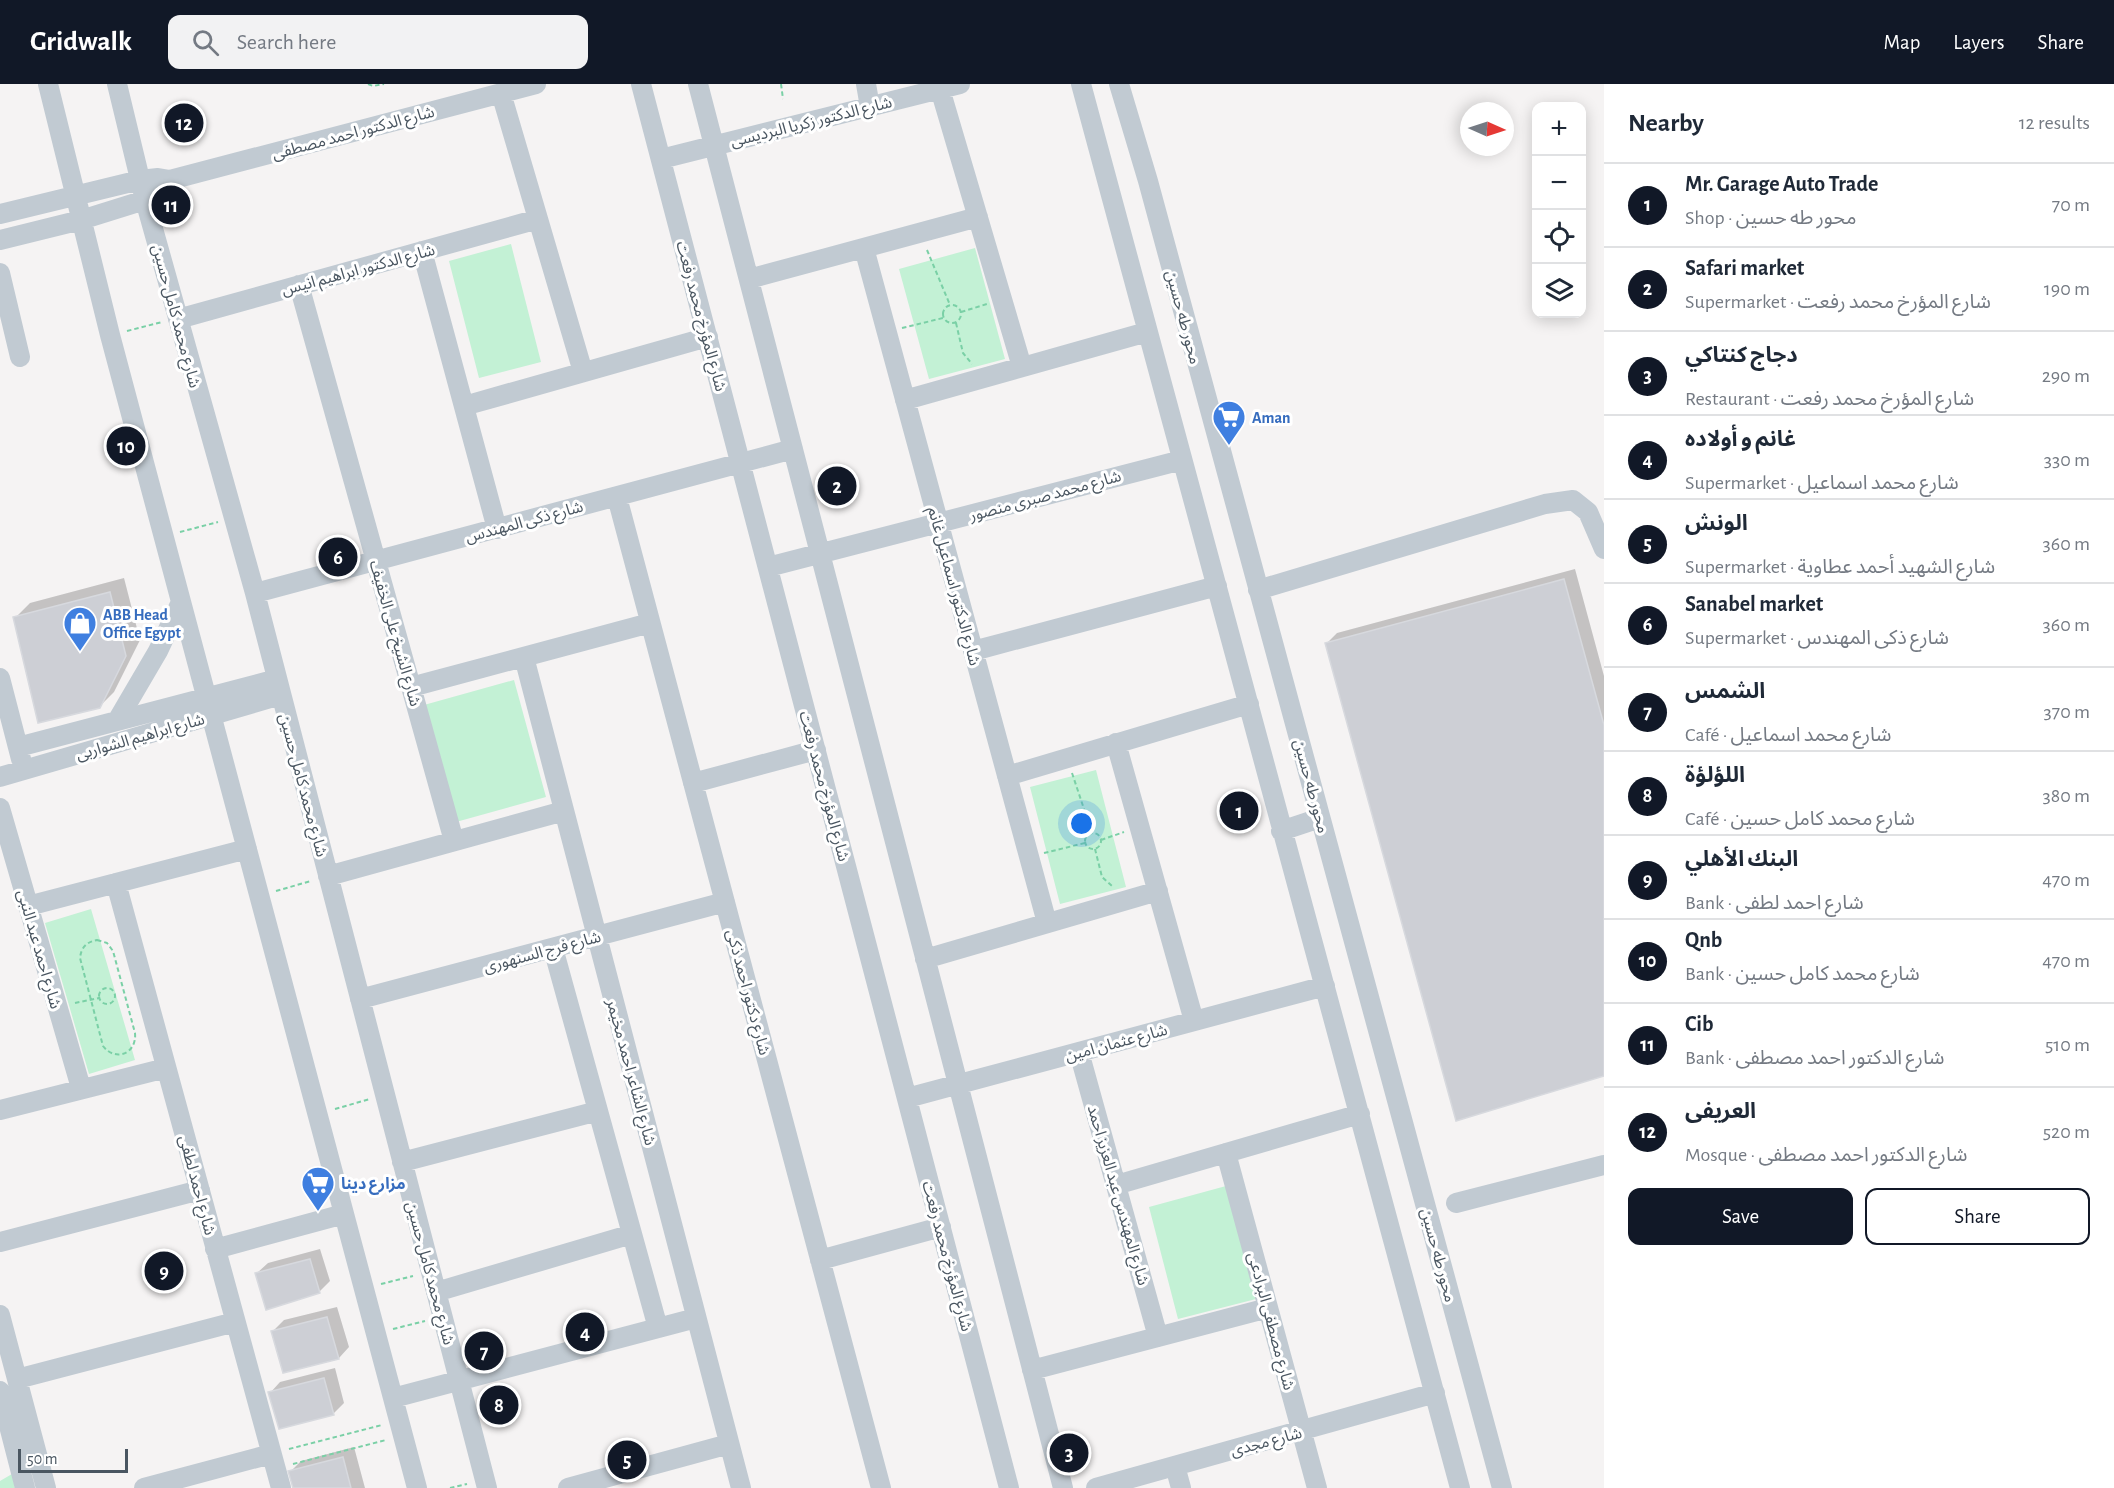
<!DOCTYPE html>
<meta charset="utf-8">
<style>
:root{--surface:#fff;--page:#f2f2f3;--text:#1f2937;--muted:#747a83;--line:#e0e1e3;--accent:#111827}
body{margin:0;font-family:"Alegreya Sans","Noto Sans Arabic",sans-serif;background:var(--page);color:var(--text)}
.controls{position:absolute;right:18px;top:18px;display:grid;overflow:hidden;border-radius:12px;box-shadow:0 3px 15px #0003}
.controls button{width:54px;height:54px;display:grid;place-items:center;padding:0;border:0;border-bottom:2px solid var(--line);background:var(--surface);color:var(--text);font:30px sans-serif}
.compass{position:absolute;left:1460px;top:18px;width:54px;height:54px;border-radius:50%;background:var(--surface);box-shadow:0 3px 15px #0003;rotate:93deg}
.scale{position:absolute;left:18px;bottom:15px;width:110px;box-sizing:border-box;padding-left:6px;border:3px solid #4a5661;border-top:0;font-size:16px;line-height:21px;white-space:nowrap;color:#4a5661;-webkit-text-stroke:4px #fff;paint-order:stroke}
.you{position:absolute;left:1082px;top:740px;width:21px;height:21px;margin:-15px;border:4px solid #fff;border-radius:50%;background:#1a73e8;box-shadow:0 0 0 9px #1a73e833}
.badge{display:grid;place-items:center;width:39px;height:39px;border-radius:50%;background:var(--accent);color:#fff;font-size:20px;font-weight:700}
.pin{position:absolute;translate:-50% -50%;border:3px solid #fff;box-shadow:0 2px 6px #0006}
.list{margin:0;padding:0;list-style:none}
h2{display:flex;justify-content:space-between;align-items:center;height:78px;margin:0;padding:0 24px;font-size:26px}
h2 small{font-size:20px;font-weight:400;color:var(--muted)}
.list li{display:grid;grid-template-columns:39px 1fr auto;gap:18px;align-items:center;box-sizing:border-box;height:84px;padding:0 24px;border-top:2px solid var(--line)}
.list b{display:block;font-size:22px;white-space:nowrap}
.list p{margin:0;font-size:20px;white-space:nowrap;color:var(--muted)}
.list em{font-size:20px;font-style:normal;color:var(--muted)}
.actions{display:flex;gap:12px;padding:18px 24px}
.actions a{flex:1;padding:14px 0;border:2px solid var(--accent);border-radius:12px;text-align:center;font-size:21px;color:var(--accent)}
.actions .main{background:var(--accent);color:#fff}
.icon{flex:none;width:33px;height:33px;fill:none;stroke:currentColor;stroke-width:2;stroke-linecap:round;stroke-linejoin:round}
.map{position:relative;flex:none;width:1604px;height:1404px;overflow:hidden}
header{display:flex;align-items:center;gap:36px;box-sizing:border-box;height:84px;padding:0 30px;background:var(--accent);color:#fff}
header strong{font-size:28px}
nav{display:flex;gap:33px;margin-inline-start:auto;font-size:21px}
.search{width:420px;height:54px;background:var(--page);display:flex;align-items:center;gap:15px;box-sizing:border-box;padding:0 21px;border-radius:12px;color:var(--muted);font-size:22px}
main{display:flex}
aside{flex:1;background:var(--surface)}
.map>svg:first-child{display:block}
.green{fill:#c3f1d5}
.shadow{fill:#0003}
.building{fill:#cdcfd5;stroke:#d7d9de;stroke-width:1.5}
.lines{fill:none;stroke-linecap:round;stroke-linejoin:round}
.path{stroke:#7ad0a6;stroke-width:2;stroke-dasharray:4.5 3;stroke-linecap:butt}
.minor{stroke:#c1cad2;stroke-width:20}
.labels{text-anchor:middle;stroke-width:6;stroke-linejoin:round;paint-order:stroke}
.street-label{font-size:16px;fill:#4a5661;stroke:#fff}
.shop-label{font-size:16px;font-weight:bold;fill:#366cbe;stroke:#fff;text-anchor:start}
</style>
<header>
<strong>Gridwalk</strong>
<div class="search"><svg class="icon" aria-label="search" viewBox="0 0 24 24"><circle cx="10" cy="10" r="6"/><path d="M15 15l6 6"/></svg>Search here</div>
<nav><a>Map</a><a>Layers</a><a>Share</a></nav>
</header>
<main>
<div class="map">
<svg width="1604" height="1404" viewBox="0 0 1604 1404">
<rect width="100%" height="100%" fill="#f5f3f3"/>
<path class="green" d="M511,160L541,278L479,294L449,177Z
M975,164L1005,275L929,295L899,185Z
M514,596L546,713L456,738L424,621Z
M1096,686L1126,803L1060,820L1030,703Z
M91,825L135,976L89,990L45,839Z
M1226,1102L1256,1215L1178,1235L1149,1123Z
M12,1390L15,1404H0V1397Z"/>
<path class="shadow" d="M1575,485L1604,592V991L1327,559L1337,549Z
M124,494L140,556L114,608L99,623L15,534L30,519Z
M320,1165L330,1197L319,1208L257,1189L268,1179Z
M337,1223L349,1263L339,1274L284,1287L273,1247L284,1236Z
M335,1284L344,1319L333,1330L270,1309L280,1298Z
M354,1363L365,1404H295L290,1388L301,1377Z"/>
<path class="building" d="M1564,495L1604,641V992L1456,1037L1325,559Z
M110,508L126,572L100,624L38,639L13,533Z
M310,1175L320,1209L266,1226L255,1189Z
M327,1233L339,1275L283,1289L271,1247Z
M324,1294L334,1331L279,1345L268,1308Z
M343,1373L351,1404H293L288,1387Z"/>
<g class="lines">
<path class="path" d="M368,0L373,2L384,0
M781,0L783,15
M927,166L950,221
M943 230a9 9 0 1 1 18 0a9 9 0 1 1-18 0Z
M961,228L987,220
M956,239L963,269L972,280
M902,244L943,234
M127,247L162,238
M180,448L218,438
M1072,689L1092,749
M1085 757a8 8 0 1 1 16 0a8 8 0 1 1-16 0Z
M1101,756L1124,748
M1095,765L1102,793L1112,802
M1044,769L1085,759
M276,807L311,797
M97,856L107,859L113,867L135,949C137,970 115,978 103,962L80,874C81,864 86,858 97,856Z
M99 912a8 8 0 1 1 16 0a8 8 0 1 1-16 0Z
M75,919L99,914
M335,1025L370,1015
M381,1200L413,1192
M393,1245L425,1237
M289,1365L382,1341
M293,1380L386,1356
M450,1404L467,1400"/>
<path class="minor" d="M48,0L110,251L417,1404
M117,0L145,116L255,509L487,1404
M641,0L1009,1404
M698,0L1063,1404
M866,0L870,23
M1081,0L1460,1404
M1119,0L1148,97L1502,1404
M940,5L1022,283
M501,9L583,288
M661,75L960,0
M0,130L140,96L158,94L170,96L536,0
M0,156L81,136L145,116L162,106L170,96
M864,164L1047,839
M422,167L497,445
M0,189L20,273
M749,195L978,133
M299,201L454,757
M178,235L538,135
M905,316L1147,248
M464,322L708,253
M617,413L881,1404
M768,483L1182,376
M1258,506L1545,420L1573,416L1588,428L1604,465
M255,509L793,365
M973,567L1217,502
M524,573L741,1404
M0,594L21,675
M411,603L650,539
M117,637L158,567L181,518
M1116,659L1194,937
M18,663L277,595
M1007,692L1249,620
M0,693L281,611
M693,699L816,666
M0,724L81,1004
M1281,747L1320,734
M328,792L564,727
M116,799L281,1404
M28,822L247,765
M553,864L658,1244
M925,875L1158,807
M360,915L725,818
M1079,968L1158,1253
M907,1014L1325,902
M0,1026L166,984
M1226,1069L1317,1404
M402,1078L598,1027
M1116,1101L1360,1030
M1456,1119L1604,1081
M0,1158L200,1106
M215,1165L344,1130
M820,1176L941,1143
M436,1208L632,1150
M0,1231L46,1404
M1032,1286L1268,1224
M17,1295L235,1238
M0,1307L25,1404
M393,1314L696,1234
M1175,1382L1181,1404
M144,1404L271,1370
M568,1404L729,1360
M1096,1404L1435,1309"/>
</g>
<defs>
<symbol id="supermarket-pin" viewBox="-11 -11 22 30"><path d="M0 17L-7.5 6A9.5 9.5 0 1 1 7.5 6Z" fill="#3f7fe0" stroke="#fff"/><path d="M-6-5.5h2.5l.6 2H6L4.5 2H-2.5L-4.4-4H-6ZM-1.5 3.2a1.3 1.3 0 1 0 .1 0ZM3 3.2a1.3 1.3 0 1 0 .1 0Z" fill="#fff"/></symbol>
<symbol id="shop-pin" viewBox="-11 -11 22 30"><path d="M0 17L-7.5 6A9.5 9.5 0 1 1 7.5 6Z" fill="#3f7fe0" stroke="#fff"/><path d="M-5-2.5h2.3a2.7 3.5 0 0 1 5.4 0H5L5.5 6h-11ZM-1.5-2.5h3a1.5 2.3 0 0 0-3 0Z" fill="#fff"/></symbol>
</defs>
<g fill-rule="evenodd">
<use href="#supermarket-pin" x="1210" y="314" width="38" height="52"/>
<use href="#shop-pin" x="61" y="520" width="38" height="52"/>
<use href="#supermarket-pin" x="299" y="1080" width="38" height="52"/>
</g>
<g class="labels">
<g class="street-label">
<text transform="translate(811 37) rotate(-14)" y="6">شارع الدكتور زكريا البرديسى</text>
<text transform="translate(353 48) rotate(-15)" y="6">شارع الدكتور احمد مصطفى</text>
<text transform="translate(358 185) rotate(-15)" y="6">شارع الدكتور ابراهيم انيس</text>
<text transform="translate(177 232) rotate(75)" y="6">شارع محمد كامل حسين</text>
<text transform="translate(702 232) rotate(75)" y="6">شارع المؤرخ محمد رفعت</text>
<text transform="translate(1184 233) rotate(75)" y="6">محور طه حسين</text>
<text transform="translate(1045 411) rotate(-15)" y="6">شارع محمد صبرى منصور</text>
<text transform="translate(524 437) rotate(-15)" y="6">شارع ذكى المهندس</text>
<text transform="translate(955 502) rotate(75)" y="6">شارع الدكتور اسماعيل غانم</text>
<text transform="translate(396 549) rotate(74)" y="6">شارع الشيخ على الخفيف</text>
<text transform="translate(140 652) rotate(-16)" y="6">شارع ابراهيم الشواربى</text>
<text transform="translate(304 701) rotate(75)" y="6">شارع محمد كامل حسين</text>
<text transform="translate(825 702) rotate(75)" y="6">شارع المؤرخ محمد رفعت</text>
<text transform="translate(1312 702) rotate(75)" y="6">محور طه حسين</text>
<text transform="translate(40 865) rotate(74)" y="6">شارع احمد عبد النبى</text>
<text transform="translate(542 867) rotate(-15)" y="6">شارع فرج السنهورى</text>
<text transform="translate(749 908) rotate(75)" y="6">شارع دكتور احمد ذكى</text>
<text transform="translate(1116 958) rotate(-15)" y="6">شارع عثمان امين</text>
<text transform="translate(632 988) rotate(75)" y="6">شارع الشاعر احمد مخيمر</text>
<text transform="translate(198 1101) rotate(75)" y="6">شارع احمد لطفى</text>
<text transform="translate(1119 1111) rotate(74)" y="6">شارع المهندس عبد العزيز احمد</text>
<text transform="translate(1439 1171) rotate(75)" y="6">محور طه حسين</text>
<text transform="translate(948 1172) rotate(75)" y="6">شارع المؤرخ محمد رفعت</text>
<text transform="translate(431 1189) rotate(75)" y="6">شارع محمد كامل حسين</text>
<text transform="translate(1272 1237) rotate(75)" y="6">شارع مصطفى البرادعى</text>
<text transform="translate(1266 1357) rotate(-15)" y="6">شارع مجدى</text>
</g>
<g class="shop-label">
<text x="1252" y="339">Aman</text>
<text x="103" y="536">ABB Head<tspan x="103" dy="18">Office Egypt</tspan></text>
<text x="341" y="1105">مزارع دينا</text>
</g>
</g>
</svg>
<div class="controls">
<button>+</button>
<button>−</button>
<button><svg class="icon" aria-label="locate" viewBox="0 0 24 24"><circle cx="12" cy="12" r="6"/><path d="M12 2v4M12 18v4M2 12h4M18 12h4"/></svg></button>
<button><svg class="icon" aria-label="layers" viewBox="0 0 24 24"><path d="M12 4l9 5-9 5-9-5zM3 14l9 5 9-5"/></svg></button>
</div>
<svg class="compass" viewBox="-18 -18 36 36"><path d="M0-13l5 13h-10z" fill="#e53935"/><path d="M0 13l5-13h-10z" fill="#747a83"/></svg>
<div class="scale">50 m</div>
<div class="you"></div>
<div class="pin badge" style="left:1239px;top:727px">1</div>
<div class="pin badge" style="left:837px;top:402px">2</div>
<div class="pin badge" style="left:1069px;top:1369px">3</div>
<div class="pin badge" style="left:585px;top:1248px">4</div>
<div class="pin badge" style="left:627px;top:1376px">5</div>
<div class="pin badge" style="left:338px;top:473px">6</div>
<div class="pin badge" style="left:484px;top:1267px">7</div>
<div class="pin badge" style="left:499px;top:1321px">8</div>
<div class="pin badge" style="left:164px;top:1187px">9</div>
<div class="pin badge" style="left:126px;top:362px">10</div>
<div class="pin badge" style="left:171px;top:121px">11</div>
<div class="pin badge" style="left:184px;top:39px">12</div>
</div>
<aside>
<h2>Nearby<small>12 results</small></h2>
<ul class="list">
<li><span class="badge">1</span><div><b>Mr. Garage Auto Trade</b><p>Shop · محور طه حسين</p></div><em>70 m</em></li>
<li><span class="badge">2</span><div><b>Safari market</b><p>Supermarket · شارع المؤرخ محمد رفعت</p></div><em>190 m</em></li>
<li><span class="badge">3</span><div><b>دجاج كنتاكي</b><p>Restaurant · شارع المؤرخ محمد رفعت</p></div><em>290 m</em></li>
<li><span class="badge">4</span><div><b>غانم و أولاده</b><p>Supermarket · شارع محمد اسماعيل</p></div><em>330 m</em></li>
<li><span class="badge">5</span><div><b>الونش</b><p>Supermarket · شارع الشهيد أحمد عطاوية</p></div><em>360 m</em></li>
<li><span class="badge">6</span><div><b>Sanabel market</b><p>Supermarket · شارع ذكى المهندس</p></div><em>360 m</em></li>
<li><span class="badge">7</span><div><b>الشمس</b><p>Café · شارع محمد اسماعيل</p></div><em>370 m</em></li>
<li><span class="badge">8</span><div><b>اللؤلؤة</b><p>Café · شارع محمد كامل حسين</p></div><em>380 m</em></li>
<li><span class="badge">9</span><div><b>البنك الأهلي</b><p>Bank · شارع احمد لطفى</p></div><em>470 m</em></li>
<li><span class="badge">10</span><div><b>Qnb</b><p>Bank · شارع محمد كامل حسين</p></div><em>470 m</em></li>
<li><span class="badge">11</span><div><b>Cib</b><p>Bank · شارع الدكتور احمد مصطفى</p></div><em>510 m</em></li>
<li><span class="badge">12</span><div><b>العريفى</b><p>Mosque · شارع الدكتور احمد مصطفى</p></div><em>520 m</em></li>
</ul>
<div class="actions"><a class="main">Save</a><a>Share</a></div>
</aside>
</main>
